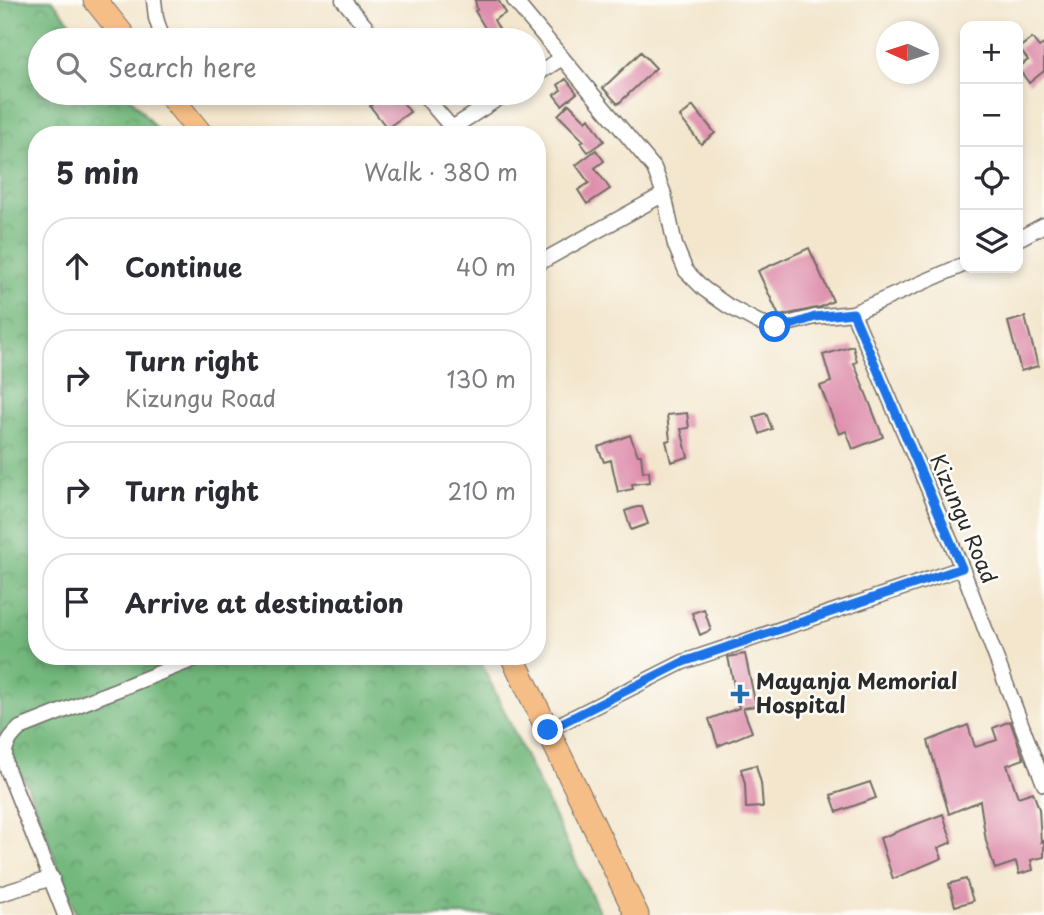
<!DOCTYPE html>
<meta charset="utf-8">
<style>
:root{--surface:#fff;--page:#f7f7f7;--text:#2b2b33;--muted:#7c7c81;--line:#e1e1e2}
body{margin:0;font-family:"Playpen Sans",sans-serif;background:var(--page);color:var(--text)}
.controls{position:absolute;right:21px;top:21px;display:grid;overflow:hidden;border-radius:14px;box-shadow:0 4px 10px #0003}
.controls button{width:63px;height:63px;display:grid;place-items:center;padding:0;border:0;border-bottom:2px solid var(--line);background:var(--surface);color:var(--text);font:35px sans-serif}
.compass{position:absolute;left:876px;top:21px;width:63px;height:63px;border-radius:50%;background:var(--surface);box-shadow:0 4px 10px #0003;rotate:273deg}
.stop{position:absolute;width:21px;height:21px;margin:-16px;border:5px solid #1a73e8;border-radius:50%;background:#fff}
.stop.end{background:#1a73e8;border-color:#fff;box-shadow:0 2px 7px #0008}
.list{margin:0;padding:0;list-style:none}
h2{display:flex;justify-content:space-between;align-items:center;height:91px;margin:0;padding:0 28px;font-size:30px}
h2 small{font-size:23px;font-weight:400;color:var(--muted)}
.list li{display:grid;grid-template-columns:46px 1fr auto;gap:21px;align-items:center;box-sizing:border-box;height:98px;margin:0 14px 14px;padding:0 14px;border:2px solid var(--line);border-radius:28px}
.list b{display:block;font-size:26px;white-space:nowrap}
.list p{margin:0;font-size:23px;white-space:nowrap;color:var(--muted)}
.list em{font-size:23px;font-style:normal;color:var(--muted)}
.icon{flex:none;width:38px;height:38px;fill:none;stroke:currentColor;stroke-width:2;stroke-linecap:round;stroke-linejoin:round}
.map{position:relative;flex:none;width:1044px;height:915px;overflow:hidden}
.search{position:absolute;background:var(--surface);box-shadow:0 4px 10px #0003;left:28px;top:28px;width:518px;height:77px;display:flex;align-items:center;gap:18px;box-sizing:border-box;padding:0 24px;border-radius:38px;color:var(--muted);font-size:26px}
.panel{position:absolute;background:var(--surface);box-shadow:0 4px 10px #0003;left:28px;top:126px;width:518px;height:539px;border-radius:28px}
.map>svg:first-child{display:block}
.forest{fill:url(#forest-crowns);stroke:#4e7154;stroke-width:2}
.building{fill:#de8eac}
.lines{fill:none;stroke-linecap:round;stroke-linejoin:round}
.street-casing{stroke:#716c64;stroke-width:17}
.primary-casing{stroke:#716c64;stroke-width:25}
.street{stroke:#fff;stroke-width:14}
.primary{stroke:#f6be87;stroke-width:23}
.route{stroke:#1a73e8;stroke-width:9}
.poi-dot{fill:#1f6fb2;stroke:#fdfcf7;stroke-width:2.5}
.labels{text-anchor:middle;stroke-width:5;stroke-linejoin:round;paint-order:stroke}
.street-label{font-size:21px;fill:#2b2b2b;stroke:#fdfcf7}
.poi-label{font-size:21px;font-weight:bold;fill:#2b2b2b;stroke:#fdfcf7;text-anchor:start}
</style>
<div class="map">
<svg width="1044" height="915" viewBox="0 0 1044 915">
<defs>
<pattern id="forest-crowns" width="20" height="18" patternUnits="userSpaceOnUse" patternTransform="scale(1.75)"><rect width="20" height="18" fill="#72b77c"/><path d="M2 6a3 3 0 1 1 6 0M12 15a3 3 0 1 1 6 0" fill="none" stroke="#5e9566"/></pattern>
</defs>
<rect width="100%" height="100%" fill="#fdfcf7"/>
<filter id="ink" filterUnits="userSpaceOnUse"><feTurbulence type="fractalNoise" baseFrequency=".0143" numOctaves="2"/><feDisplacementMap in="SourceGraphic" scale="14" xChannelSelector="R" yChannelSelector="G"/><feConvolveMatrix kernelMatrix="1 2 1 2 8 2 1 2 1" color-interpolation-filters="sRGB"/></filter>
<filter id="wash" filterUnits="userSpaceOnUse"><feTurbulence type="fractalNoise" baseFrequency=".00686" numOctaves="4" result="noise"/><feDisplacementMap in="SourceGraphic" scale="28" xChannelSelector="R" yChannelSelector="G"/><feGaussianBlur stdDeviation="1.57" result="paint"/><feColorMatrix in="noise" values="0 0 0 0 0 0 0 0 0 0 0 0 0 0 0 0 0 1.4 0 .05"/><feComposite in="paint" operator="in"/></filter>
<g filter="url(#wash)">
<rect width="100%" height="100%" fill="#f3e6cd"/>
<path class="forest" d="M0,0H52L85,40H40V93H127L161,135H37V656H478L601,915H76L27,785L0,741Z"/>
<g id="blocks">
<path class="building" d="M475,0H498L506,13L494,20L505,40H492L475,11L477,10Z
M1032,38L1039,47L1044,44V71L1029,83L1018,68L1028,60L1019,48Z
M641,52L656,68L618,104L603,88Z
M566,79L577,93L562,105L554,95L561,90L558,85Z
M388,93H396L410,112L387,128L370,106Z
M569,104L586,121L589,118L604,141L588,152L581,143L584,141L558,115Z
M693,106L715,133L701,144L680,117Z
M596,150L604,161L595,168L610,189L587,204L578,190L589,183L576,165Z
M809,248L833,301L821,307L779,316L758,271Z
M1025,317L1038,366L1021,371L1008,322Z
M853,346L857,362L854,363L883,437L853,449L846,431L839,434L820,386L831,382L823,355Z
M687,413L689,428L681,429L688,457L671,462L666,441L670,440L667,415Z
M766,413L772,429L760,434L754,417Z
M630,435L638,455H641L643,472L649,471L650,482L632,484L633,489L618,492L611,460L604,462L598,447Z
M637,507H642L648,524L631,530L625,511Z
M704,609L711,630L700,635L692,613Z
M745,654L756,706L743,708L752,732L718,746L709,719L739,708L728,657Z
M1010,721L1024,759L1007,765L1018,797L1033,792L1039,809L1041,842L1044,841V857L1031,860L1033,870L1019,874L1016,862L995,869L986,841L980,801L949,814L928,741L968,725L975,747L997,740L993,728Z
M756,765L761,783L763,807L746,808L745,784L741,769Z
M870,782L876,798L837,812L831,795Z
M943,814L952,842L938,848L942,858L893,879L880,838Z
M966,879L973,901L955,906L949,884Z"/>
</g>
</g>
<g filter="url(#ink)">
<use href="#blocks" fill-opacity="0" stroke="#716c64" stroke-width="2"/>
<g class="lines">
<defs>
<path id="street" d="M154,0L156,18L163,40
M343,0L377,40
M514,0L654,168L664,194L675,245L686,271L704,289L728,306L758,322L775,327L815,317L853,313L965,264
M534,76L562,58
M422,93L452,128
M441,135L507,93
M1018,239L1044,225
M537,264L664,194
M853,313L962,568L1044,784
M548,730L683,662L962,568
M0,894L52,878
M65,915L7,769C2,750 6,741 20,728L202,656"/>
<path id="primary" d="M95,0L127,40
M168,93L202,135
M512,656L637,915"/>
</defs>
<use href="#street" class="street-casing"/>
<use href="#primary" class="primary-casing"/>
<use href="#street" class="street"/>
<use href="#primary" class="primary"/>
</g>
</g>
<g class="lines" filter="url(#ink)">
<path class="route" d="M548,730L683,662L962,568L853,313L815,317L791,325L775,327"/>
</g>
<path class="poi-dot" d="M736.5 683.5h7v7h7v7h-7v7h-7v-7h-7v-7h7z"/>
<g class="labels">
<g class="street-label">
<text transform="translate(963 519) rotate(67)" y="7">Kizungu Road</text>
</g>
<g class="poi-label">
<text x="756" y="689">Mayanja Memorial<tspan x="756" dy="24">Hospital</tspan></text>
</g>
</g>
</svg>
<div class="controls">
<button>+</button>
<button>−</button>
<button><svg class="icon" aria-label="locate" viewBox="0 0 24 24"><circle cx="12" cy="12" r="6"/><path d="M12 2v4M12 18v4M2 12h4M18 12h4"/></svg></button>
<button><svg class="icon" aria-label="layers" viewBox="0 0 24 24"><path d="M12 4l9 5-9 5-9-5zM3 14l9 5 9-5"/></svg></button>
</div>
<svg class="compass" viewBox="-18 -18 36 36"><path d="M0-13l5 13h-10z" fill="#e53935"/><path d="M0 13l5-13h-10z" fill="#7c7c81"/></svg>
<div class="stop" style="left:775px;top:327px"></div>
<div class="stop end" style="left:548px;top:730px"></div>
<div class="search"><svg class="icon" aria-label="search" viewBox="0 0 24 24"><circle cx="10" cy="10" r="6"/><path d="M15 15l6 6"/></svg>Search here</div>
<section class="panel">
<h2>5 min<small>Walk · 380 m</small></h2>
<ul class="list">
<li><svg class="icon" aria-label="ahead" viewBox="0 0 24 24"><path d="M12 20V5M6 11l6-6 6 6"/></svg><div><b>Continue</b></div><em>40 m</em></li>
<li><svg class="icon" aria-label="right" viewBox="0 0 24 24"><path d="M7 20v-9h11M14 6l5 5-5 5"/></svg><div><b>Turn right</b><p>Kizungu Road</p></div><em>130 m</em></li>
<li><svg class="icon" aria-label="right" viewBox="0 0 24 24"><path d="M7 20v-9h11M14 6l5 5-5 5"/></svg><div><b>Turn right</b></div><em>210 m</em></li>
<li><svg class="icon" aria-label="arrive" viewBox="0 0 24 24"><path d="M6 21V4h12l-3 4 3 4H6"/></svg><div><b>Arrive at destination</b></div></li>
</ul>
</section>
</div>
